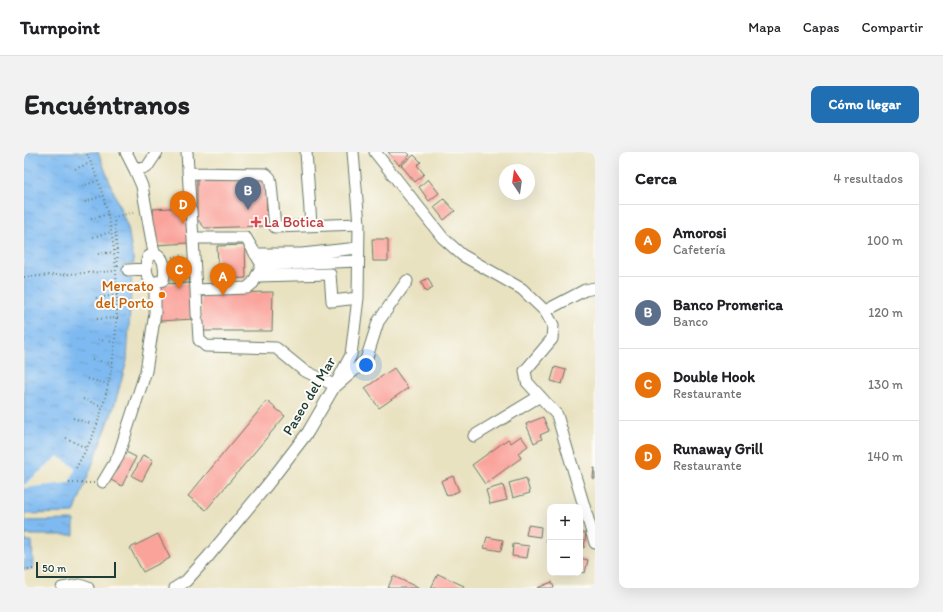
<!DOCTYPE html>
<html lang="es">
<meta charset="utf-8">
<style>
:root{--surface:#fff;--page:#f2f2f2;--text:#202124;--muted:#757577;--line:#e0e0e0;--accent:#1f6fb2}
body{margin:0;font-family:Itim,sans-serif;background:var(--page);color:var(--text)}
.controls{position:absolute;right:12px;bottom:12px;display:grid;overflow:hidden;border-radius:8px;box-shadow:0 4px 16px #0002}
.controls button{width:36px;height:36px;display:grid;place-items:center;padding:0;border:0;border-bottom:1px solid var(--line);background:var(--surface);color:var(--text);font:20px sans-serif}
.compass{position:absolute;left:475px;top:12px;width:36px;height:36px;border-radius:50%;background:var(--surface);box-shadow:0 4px 16px #0002;rotate:347deg}
.scale{position:absolute;left:12px;bottom:10px;width:80px;box-sizing:border-box;padding-left:4px;border:2px solid #1f3d34;border-top:0;font-size:11px;line-height:14px;white-space:nowrap;color:#1f3d34;-webkit-text-stroke:3px #fdfcf7;paint-order:stroke}
.you{position:absolute;left:342px;top:213px;width:14px;height:14px;margin:-10px;border:3px solid #fff;border-radius:50%;background:#1a73e8;box-shadow:0 0 0 6px #1a73e833}
.badge{display:grid;place-items:center;width:26px;height:26px;border-radius:50%;background:var(--accent);color:#fff;font-size:13px;font-weight:700}
.pin{position:absolute;translate:-50% -33px;filter:drop-shadow(0 1px 2px #0008)}
.pin::after{content:'';position:absolute;top:21px;width:14px;height:12px;background:inherit;clip-path:polygon(0 0,100% 0,50% 100%)}
.list{margin:0;padding:0;list-style:none}
h2{display:flex;justify-content:space-between;align-items:center;height:52px;margin:0;padding:0 16px;font-size:17px}
h2 small{font-size:13px;font-weight:400;color:var(--muted)}
.list li{display:grid;grid-template-columns:26px 1fr auto;gap:12px;align-items:center;box-sizing:border-box;height:72px;padding:0 16px;border-top:1px solid var(--line)}
.list b{display:block;font-size:15px;white-space:nowrap}
.list p{margin:0;font-size:13px;white-space:nowrap;color:var(--muted)}
.list em{font-size:13px;font-style:normal;color:var(--muted)}
.map{position:relative;flex:none;width:571px;height:436px;overflow:hidden;border-radius:8px}
header{display:flex;align-items:center;gap:24px;box-sizing:border-box;height:56px;padding:0 20px;background:var(--surface);border-bottom:1px solid var(--line)}
header strong{font-size:19px}
nav{display:flex;gap:22px;margin-inline-start:auto;font-size:14px}
.intro{display:flex;align-items:center;justify-content:space-between;box-sizing:border-box;height:96px;padding:0 24px}
h1{margin:0;font-size:28px}
.button{padding:10px 18px;border-radius:8px;background:var(--accent);color:#fff;font-size:14px;font-weight:700}
main{display:flex;gap:24px;padding:0 24px}
aside{flex:1;background:var(--surface);border-radius:8px;box-shadow:0 4px 16px #0002}
.map>svg:first-child{display:block}
.water{fill:url(#water-ripples);stroke:#4e7c92}
.pier{fill:#e9e2c1}
.building{fill:#faa39b}
.lines{fill:none;stroke-linecap:round;stroke-linejoin:round}
.minor-casing{stroke:#667765;stroke-width:13}
.path{stroke:#667765;stroke-width:2;stroke-dasharray:1 3;stroke-linecap:butt}
.minor{stroke:#fff;stroke-width:11}
.health-dot{fill:#e0444e;stroke:#fdfcf7;stroke-width:1.5}
.food-dot{fill:#e8710a;stroke:#fdfcf7;stroke-width:1.5}
.labels{text-anchor:middle;stroke-width:4;stroke-linejoin:round;paint-order:stroke}
.health-label{font-size:15px;fill:#be3a42;stroke:#fdfcf7;text-anchor:start}
.food-label{font-size:15px;fill:#c56008;stroke:#fdfcf7;text-anchor:end}
.street-label{font-size:15px;fill:#1f3d34;stroke:#fdfcf7}
</style>
<header>
<strong>Turnpoint</strong>
<nav><a>Mapa</a><a>Capas</a><a>Compartir</a></nav>
</header>
<div class="intro"><h1>Encuéntranos</h1><a class="button">Cómo llegar</a></div>
<main>
<div class="map">
<svg width="571" height="436" viewBox="0 0 571 436">
<defs>
<pattern id="water-ripples" width="26" height="14" patternUnits="userSpaceOnUse"><rect width="26" height="14" fill="#7ebaf1"/><path d="M2 4q2-2 4 0t4 0M15 11q2-2 4 0t4 0" fill="none" stroke="#6798c4"/></pattern>
</defs>
<rect width="100%" height="100%" fill="#fdfcf7"/>
<filter id="ink" filterUnits="userSpaceOnUse"><feTurbulence type="fractalNoise" baseFrequency=".025" numOctaves="2"/><feDisplacementMap in="SourceGraphic" scale="8" xChannelSelector="R" yChannelSelector="G"/><feConvolveMatrix kernelMatrix="1 2 1 2 8 2 1 2 1" color-interpolation-filters="sRGB"/></filter>
<filter id="wash" filterUnits="userSpaceOnUse"><feTurbulence type="fractalNoise" baseFrequency=".012" numOctaves="4" result="noise"/><feDisplacementMap in="SourceGraphic" scale="16" xChannelSelector="R" yChannelSelector="G"/><feGaussianBlur stdDeviation="0.9" result="paint"/><feColorMatrix in="noise" values="0 0 0 0 0 0 0 0 0 0 0 0 0 0 0 0 0 1.4 0 .05"/><feComposite in="paint" operator="in"/></filter>
<g filter="url(#wash)">
<rect width="100%" height="100%" fill="#e9e2c1"/>
<path class="water" d="M0,0H74L104,76L110,112L99,113L101,123H108L103,209L89,258L50,361L0,362L1,369L50,368V383H1V389H8L9,417L0,418Z"/>
<path class="pier" d="M34,304L52,316L45,331L0,336V333Z"/>
<g id="blocks">
<path class="building" d="M364,0H383L386,3L375,13Z
M390,3L397,10L393,13L400,22L391,30L377,13Z
M242,26L243,74L181,76L173,67V27Z
M404,27L415,41L405,49L395,35Z
M420,47L431,59L420,68L410,55Z
M163,55L165,91L131,93L129,57Z
M348,87H364V109H349Z
M221,93L222,126L195,127L193,94Z
M404,126L409,136L402,140L397,130Z
M168,131L170,167L136,169L134,132Z
M249,140L248,179H177V146L185,141Z
M531,215L542,218L538,232L527,229Z
M370,216L384,236L355,256L341,236Z
M243,249L261,264L182,358L164,344Z
M519,265L525,279L516,283L518,287L510,291L502,272Z
M497,284L504,294L494,301L497,306L461,332L448,313L484,287L487,291Z
M102,300L112,305L98,334L87,328Z
M119,303L129,308L118,329L108,324Z
M570,316H571V327L569,326Z
M429,324L435,339L423,344L417,329Z
M502,326L506,341L489,346L485,331Z
M479,333L483,348L466,352L462,338Z
M504,373L517,375L516,385L502,383Z
M525,374H526V389H522Z
M556,381H562L560,396L556,395Z
M134,382L146,406L119,420L106,396Z
M463,385L479,388L477,399L460,396Z
M489,392L505,394L503,406L488,404Z
M556,406L564,408L561,421L556,420Z
M414,422L440,434L439,436H407Z
M369,424L395,436H364Z
M528,430L530,436H513Z"/>
</g>
</g>
<g filter="url(#ink)">
<use href="#blocks" fill-opacity="0" stroke="#667765" stroke-width="1"/>
<g class="lines">
<defs>
<path id="minor" d="M102,0L111,18L123,15L133,0
M163,0L166,51
M282,0L287,73
M351,0L419,86L438,103L498,137L521,159L529,173L528,187L501,219L503,230L533,263L571,391
M111,18L118,34L130,101
M164,21L242,22L246,26L247,32L251,75L335,72
M167,59L169,86
M130,101C141,104 142,119 139,128L129,131C121,124 121,114 124,105Z
M231,102H278L334,96
M238,113L229,131L223,136L172,138L169,86H222L238,113L334,109
M104,118L122,117
M233,124L306,122L308,149L334,146
M172,138L173,163
M521,159L561,138L571,136
M174,171L175,188L182,194L252,196L279,218L310,233
M312,234L342,208L354,170L383,129
M450,284L516,244
M79,330L94,305L122,219L131,161V131
M38,436L56,433L64,436
M151,436L162,429L183,406L244,332L284,280L309,237L327,203L334,146L335,72L329,0"/>
</defs>
<use href="#minor" class="minor-casing"/>
<path class="path" d="M51,17L66,11
M58,34L73,29
M61,50L78,44
M67,67L84,62
M69,85L87,80
M74,102L89,100
M148,105L160,103
M94,114L90,65L112,60
M151,123L161,122
M0,125L91,119
M72,146L93,143
M73,167L94,166
M74,188L91,190
M68,208L88,211
M64,227L84,232
M59,247L78,254
M49,266L72,273
M42,286L62,296
M52,316C58,305 64,294 69,283C102,201 102,80 62,0
M45,331H70
M0,417H9"/>
<use href="#minor" class="minor"/>
</g>
</g>
<path class="health-dot" d="M230 64h4v4h4v4h-4v4h-4v-4h-4v-4h4z"/>
<circle class="food-dot" cx="138" cy="143" r="4"/>
<g class="labels">
<g class="health-label">
<text x="240" y="75">La Botica</text>
</g>
<g class="food-label">
<text x="130" y="139">Mercato<tspan x="130" dy="17">del Porto</tspan></text>
</g>
<g class="street-label">
<text transform="translate(285 244) rotate(-59)" y="5">Paseo del Mar</text>
</g>
</g>
</svg>
<div class="controls">
<button>+</button>
<button>−</button>
</div>
<svg class="compass" viewBox="-18 -18 36 36"><path d="M0-13l5 13h-10z" fill="#e53935"/><path d="M0 13l5-13h-10z" fill="#757577"/></svg>
<div class="scale">50 m</div>
<div class="you"></div>
<div class="pin badge" style="left:199px;top:144px;background:#e8710a">A</div>
<div class="pin badge" style="left:224px;top:58px;background:#5c6f8a">B</div>
<div class="pin badge" style="left:155px;top:137px;background:#e8710a">C</div>
<div class="pin badge" style="left:159px;top:72px;background:#e8710a">D</div>
</div>
<aside>
<h2>Cerca<small>4 resultados</small></h2>
<ul class="list">
<li><span class="badge" style="background:#e8710a">A</span><div><b>Amorosi</b><p>Cafetería</p></div><em>100 m</em></li>
<li><span class="badge" style="background:#5c6f8a">B</span><div><b>Banco Promerica</b><p>Banco</p></div><em>120 m</em></li>
<li><span class="badge" style="background:#e8710a">C</span><div><b>Double Hook</b><p>Restaurante</p></div><em>130 m</em></li>
<li><span class="badge" style="background:#e8710a">D</span><div><b>Runaway Grill</b><p>Restaurante</p></div><em>140 m</em></li>
</ul>
</aside>
</main>
